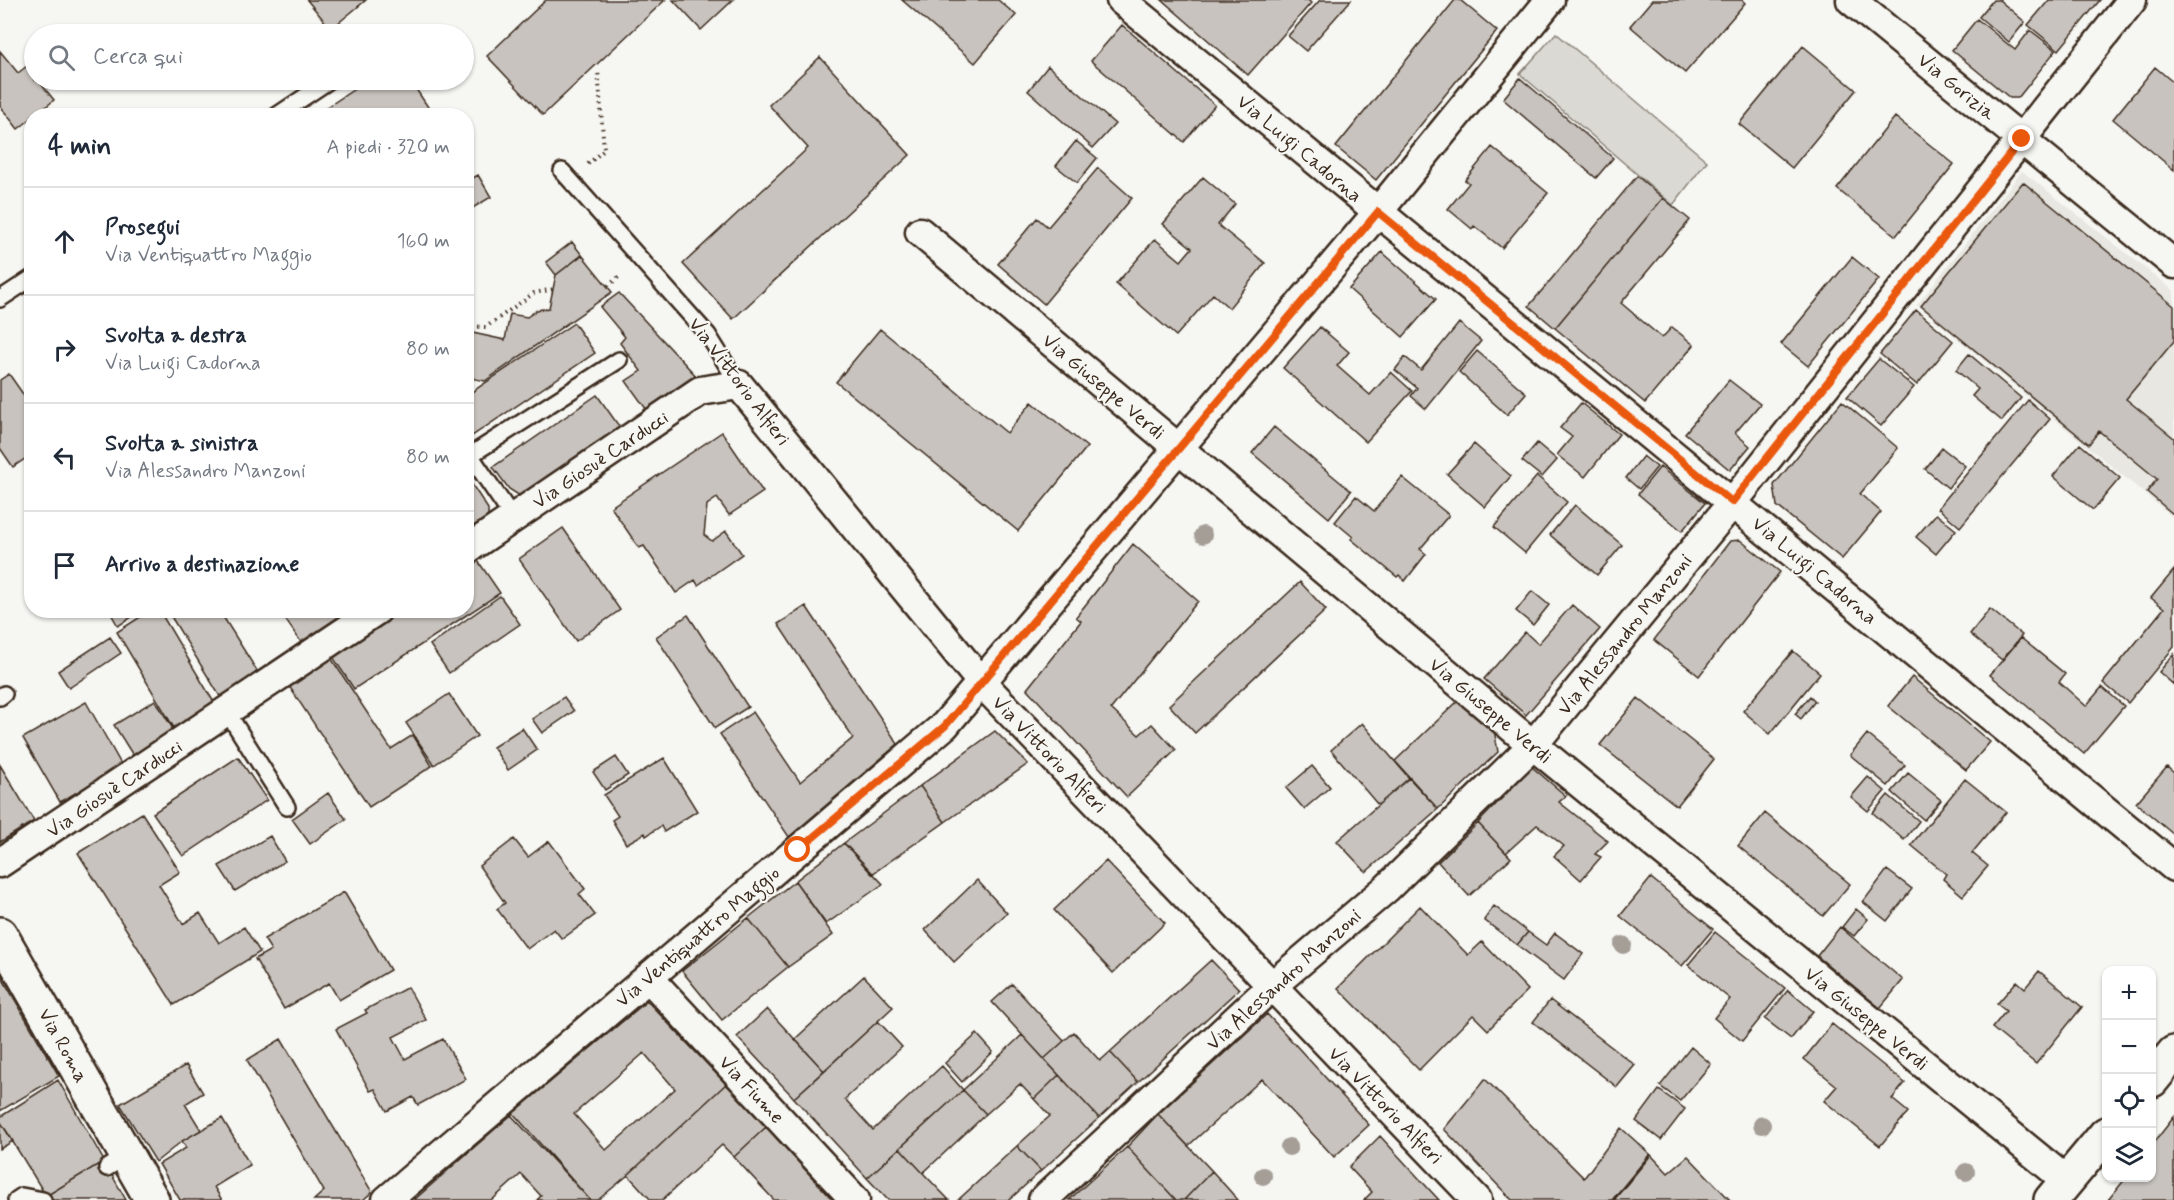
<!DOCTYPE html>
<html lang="it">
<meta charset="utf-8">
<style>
:root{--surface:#fff;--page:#f6f6f7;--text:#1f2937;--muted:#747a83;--line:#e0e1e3}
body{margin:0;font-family:Mynerve,sans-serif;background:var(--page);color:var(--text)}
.controls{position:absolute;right:18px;bottom:18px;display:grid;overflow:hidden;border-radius:12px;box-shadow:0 2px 4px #0004}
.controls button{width:54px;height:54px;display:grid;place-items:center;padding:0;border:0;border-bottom:2px solid var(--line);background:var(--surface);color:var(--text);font:30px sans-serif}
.stop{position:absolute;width:18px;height:18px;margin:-14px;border:4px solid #ea580c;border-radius:50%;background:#fff}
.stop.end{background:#ea580c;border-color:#fff;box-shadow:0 2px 6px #0008}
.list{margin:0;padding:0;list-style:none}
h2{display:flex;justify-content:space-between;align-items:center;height:78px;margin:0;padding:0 24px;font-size:26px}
h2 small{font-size:20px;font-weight:400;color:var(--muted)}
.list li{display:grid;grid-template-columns:39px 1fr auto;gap:18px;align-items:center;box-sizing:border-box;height:108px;padding:0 24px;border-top:2px solid var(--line)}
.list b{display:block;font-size:22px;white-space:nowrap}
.list p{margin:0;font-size:20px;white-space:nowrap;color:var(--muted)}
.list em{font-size:20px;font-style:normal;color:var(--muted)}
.icon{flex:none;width:33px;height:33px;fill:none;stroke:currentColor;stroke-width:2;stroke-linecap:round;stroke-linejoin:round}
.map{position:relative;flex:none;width:2174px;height:1200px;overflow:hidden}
.search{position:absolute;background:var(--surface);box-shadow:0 2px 4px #0004;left:24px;top:24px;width:450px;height:66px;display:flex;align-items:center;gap:15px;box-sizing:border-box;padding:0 21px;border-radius:33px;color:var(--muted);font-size:22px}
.panel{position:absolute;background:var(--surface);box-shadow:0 2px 4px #0004;left:24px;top:108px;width:450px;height:510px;border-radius:24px}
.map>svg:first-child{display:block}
.built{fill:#e8e7e2}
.green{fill:#dad9d3;stroke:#8a8278;stroke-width:1.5}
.building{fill:#c8c3be;stroke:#3b2a1e;stroke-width:1.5;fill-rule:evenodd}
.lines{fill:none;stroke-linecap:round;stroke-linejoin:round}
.lane-casing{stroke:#3b2a1e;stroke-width:20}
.street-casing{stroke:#3b2a1e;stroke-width:33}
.secondary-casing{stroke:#3b2a1e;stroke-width:38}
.path{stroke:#3b2a1e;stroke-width:4;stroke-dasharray:1.5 4.5;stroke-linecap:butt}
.lane{stroke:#f6f6f2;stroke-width:15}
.street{stroke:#f6f6f2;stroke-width:28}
.secondary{stroke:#f6f6f2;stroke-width:33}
.tree{fill:#a59e96}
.route{stroke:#ea580c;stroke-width:8}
.labels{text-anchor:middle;stroke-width:4.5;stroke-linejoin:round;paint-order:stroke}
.street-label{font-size:20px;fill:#3b2a1e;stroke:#f6f6f2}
</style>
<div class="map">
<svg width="2174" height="1200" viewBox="0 0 2174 1200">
<rect width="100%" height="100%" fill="#f6f6f2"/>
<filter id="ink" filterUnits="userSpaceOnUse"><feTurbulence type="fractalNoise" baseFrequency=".0167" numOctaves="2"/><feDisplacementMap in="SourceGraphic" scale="12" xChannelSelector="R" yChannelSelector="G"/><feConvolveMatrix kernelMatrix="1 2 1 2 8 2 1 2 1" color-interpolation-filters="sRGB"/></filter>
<g filter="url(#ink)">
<path class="built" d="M2022,171L2174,291V518L1917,305Z"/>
<path class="green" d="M1556,33L1707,161L1673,205L1520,74Z"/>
<path class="building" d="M307,0H366L331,29Z
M546,0H665L543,115L487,56Z
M673,0H733L701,30Z
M902,0H998L1016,15L975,63Z
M1162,0H1308L1311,3L1248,75Z
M1320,0H1351L1306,51L1288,36Z
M1455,0H1460L1497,31L1376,180L1336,147Z
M1652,0H1742L1745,3L1685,73L1630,26Z
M1993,0H1999L2025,22L2009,42L1979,17Z
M2049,0H2100L2059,50L2028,25Z
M1977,19L2015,50L2030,30L2056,50L2018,98H2010L1952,50Z
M1122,25L1215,105L1184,142L1091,61Z
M1803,46L1856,90L1792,168L1739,124Z
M0,51L18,73L27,66L34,76V80H38L54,100L35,116H32V118L18,129L0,106Z
M820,57L910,155L733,319L683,264L808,148L769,105Z
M1048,66L1115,124L1093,148L1028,91Z
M2155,67L2174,83V170L2113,119Z
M1520,78L1613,158L1596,178L1503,99Z
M368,80H410L434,116H314Z
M1895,117L1954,164L1896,236L1837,189Z
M1076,141L1097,158L1077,183L1056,166Z
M1492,147L1548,193L1502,248L1474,226L1472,229L1448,209L1469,183L1465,180Z
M1098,168L1132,198L1044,304L998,264L1037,218L1048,227Z
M478,175L491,197L466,212V182Z
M1637,176L1663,198L1555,328L1529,306Z
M1203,177L1235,204L1218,225L1265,263L1229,308L1213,294L1176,336L1116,284L1155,239L1181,261L1192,248L1163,224Z
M2023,182L2174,306V341L2126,399L2174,438V515L2147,492L2157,479L2099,431L2089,444L1921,306Z
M1663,198L1690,220L1621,303L1662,338L1672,327L1694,345L1645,403L1555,328Z
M572,242L582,255L556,275L546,262Z
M1382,252L1436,299L1403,337L1349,289Z
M582,255L612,292L485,381L466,377L468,332L505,340L510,314L527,317L537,310L549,308L556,275Z
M1852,257L1879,279L1808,366L1781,344Z
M619,293L697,377L649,413L626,381L641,371L620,343L625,337L600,307Z
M1916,310L1953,341L1917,385L1880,354Z
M574,323L595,353L466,440V396Z
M1459,323L1481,341L1426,409L1411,396L1417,388L1395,370L1405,357L1421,370Z
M1320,327L1349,352L1337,366L1370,395L1391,372L1412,391L1366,442L1283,368Z
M880,329L1007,433L1032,402L1087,447L1018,531L836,382Z
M1477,351L1526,393L1507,415L1459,372Z
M1969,354L2021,398L2002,421L1972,396L1978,389L1956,370Z
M1879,359L1914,387L1881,426L1847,397Z
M9,374L32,407V454L13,467L0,448V380Z
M1729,380L1760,404L1735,433L1750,446L1730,470L1685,433Z
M597,395L621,429L531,492L520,496L509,489L493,467Z
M2028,400L2050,419L1960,527L1938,508Z
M1842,401L1898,448L1860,494L1881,512L1842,559L1777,506L1774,485Z
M1581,403L1619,434L1585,477L1557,455L1572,437L1560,428Z
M1274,427L1351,491L1329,518L1252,453Z
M722,432L763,492L729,515L717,498L707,505L704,535L712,541L726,531L742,554L698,585L695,580L676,593L644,546L639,548L611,507Z
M1537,443L1557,460L1542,477L1522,461Z
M1474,444L1511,476L1485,507L1447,474Z
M2080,444L2120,478L2093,510L2053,476Z
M1942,448L1965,466L1948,488L1925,469Z
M1643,456L1657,467L1639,489L1626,478Z
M1660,467L1705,503L1682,531L1638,494Z
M1537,476L1567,502L1525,553L1494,527Z
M1402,477L1449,515L1420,549L1426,554L1405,581L1399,575L1397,577L1351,539L1353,537L1335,522L1356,496L1374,511Z
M469,480L488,509V522L466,537V482Z
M1575,505L1622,545L1597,575L1550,535Z
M1936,514L1956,530L1936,554L1916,537Z
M563,528L620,610L576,641L519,559Z
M1740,540L1780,572L1699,676L1654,640L1730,541Z
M1133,544L1198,601L1111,709L1139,735L1152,724L1176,750L1127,797L1027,689L1081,621L1076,617Z
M476,558L500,593L354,689L331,654L397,610H466V565Z
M2174,570V647L2128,703L2103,683L2164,608L2151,598Z
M1300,582L1326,610L1195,733L1169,705Z
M1532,591L1549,605L1533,625L1516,611Z
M500,596L520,624L449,673L430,645Z
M1572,605L1600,629L1526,715L1484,679L1525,632L1538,644Z
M806,606L898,744L789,837L720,734L753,712L800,782L853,738L778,624Z
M1990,609L2022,635L2002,660L1970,634Z
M109,610H143L118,626Z
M151,610H159L215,704L174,728L117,632Z
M167,610H219L259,674L221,698Z
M297,610H358L305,648L285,619Z
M688,615L748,707L715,728L656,637Z
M110,637L121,653L69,688L58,671Z
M2021,638L2065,674L2059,682L2086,706L2102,687L2124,706L2084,754L1990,675Z
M1793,651L1820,673L1770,734L1743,711Z
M2174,654V685L2159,672Z
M329,655L391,749L413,735L432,766L369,807L287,683Z
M1912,677L1990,742L1966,770L1888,706Z
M449,694L477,736L434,765L406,723Z
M1810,696L1815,701L1801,719L1795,714Z
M564,697L574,711L542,733L532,719Z
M1638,698L1714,759L1677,806L1600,745Z
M155,700L175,732L134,757L114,725Z
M1458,701L1494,729L1498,752L1438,809L1395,761Z
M86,702L122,766L60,802L23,738Z
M1362,723L1409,778L1378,805L1331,750Z
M522,728L537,750L508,770L493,747Z
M995,731L1028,764L945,822L920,786Z
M1867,734L1905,765L1888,786L1850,755Z
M238,757L267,800L183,856L153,813Z
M616,757L628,775L605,790L593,772Z
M664,758L697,811L664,832L661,826L646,836L645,833L626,844L612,820L618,816L604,795Z
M0,765L34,821L0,842Z
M1312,766L1330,787L1304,809L1286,788Z
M1532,767L1566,796L1559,802L1608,841L1595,854L1601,857L1581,880L1554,856L1564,846L1537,825L1506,853L1478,823Z
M2167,767L2174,773V835L2136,803Z
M1908,773L1941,800L1924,820L1892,792Z
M1868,777L1885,791L1868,811L1851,797Z
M1409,778L1438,809L1366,872L1337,841Z
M1965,779L2006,812L1972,853L1988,866L1963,896L1943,879L1946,874L1911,845Z
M920,786L945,822L872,874L844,843Z
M328,793L346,819L310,844L292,819Z
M1888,795L1919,821L1904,840L1873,813Z
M142,813L180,872L159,885L183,924L200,913L219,943L244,927L260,952L174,1005L78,853Z
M1765,813L1850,884L1823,916L1738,846Z
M1478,823L1511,858L1469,896L1438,862Z
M270,836L285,861L235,891L219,866Z
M514,839L528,857L549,841L585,889L579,894L595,915L562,939L554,929L527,949L497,909L505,903L479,866Z
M844,843L883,884L826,924L795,881Z
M1106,861L1165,923L1113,973L1054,910Z
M1887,870L1912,889L1887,921L1863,902Z
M1651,878L1713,929L1682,966L1620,916Z
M977,880L1007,913L954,962L925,930Z
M795,881L833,935L788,967L748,918Z
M344,892L390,970L339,1000L329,983L284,1009L255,959L271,950L264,939Z
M1420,906L1468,955L1482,942L1528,990L1488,1030L1473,1015L1419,1070L1338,988Z
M1494,906L1528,932L1517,945L1484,920Z
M1856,909L1868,919L1854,936L1842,927Z
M748,918L788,967L722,1020L682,971Z
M1840,927L1903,980L1880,1008L1817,956Z
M1528,932L1546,945L1555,933L1583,954L1564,980L1517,945Z
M1715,932L1785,988L1742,1041L1714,1018L1730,999L1688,965Z
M1211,960L1239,989L1138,1082L1110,1052Z
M2039,971L2082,1007L2036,1064L1992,1028L2006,1011L1997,1004L2017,981L2025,988Z
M0,974L59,1076L0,1111Z
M864,976L893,1007L824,1071L795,1039Z
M1012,984L1064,1041L1044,1059L992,1002Z
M408,987L426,1020L393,1037L405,1059L443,1039L466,1079L418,1105L413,1097L387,1111L375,1089L370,1091L336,1029L367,1013L365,1010Z
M1788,990L1813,1011L1791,1039L1765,1019Z
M1550,1000L1635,1065L1617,1087L1533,1022Z
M647,1001L726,1084L628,1175L598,1200H590L513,1113ZM644,1053L675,1089L606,1150L574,1114Z
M767,1009L824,1071L794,1098L737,1037Z
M1267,1014L1369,1125L1334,1157L1262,1079L1188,1146L1158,1114Z
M878,1021L902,1047L845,1099L873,1130L942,1066L963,1090L867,1178L794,1098Z
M1832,1024L1905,1083L1892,1099L1908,1112L1880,1146L1824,1101L1837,1086L1804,1059Z
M1074,1032L1100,1061L1110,1052L1138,1082L1099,1118L1044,1059Z
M977,1034L993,1052L962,1082L945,1063Z
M1022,1035L1059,1075L1034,1099L1020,1084L986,1114L963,1090Z
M281,1039L372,1192L363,1200H314L324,1191L247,1060Z
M1691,1047L1711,1064L1680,1101L1660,1086Z
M186,1065L203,1093L185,1104L201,1130L182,1141L156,1162L120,1104Z
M1059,1075L1099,1118L1041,1171L1017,1146L1050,1116L1034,1099Z
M1485,1079L1584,1178L1621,1128L1650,1154L1612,1200H1512L1444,1129Z
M58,1080L104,1161L46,1196L0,1121V1117Z
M726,1084L766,1127L734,1157L722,1145L662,1200H651L628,1175Z
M963,1090L986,1114L923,1173L900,1148Z
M1659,1090L1685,1109L1661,1140L1636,1121Z
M1158,1114L1212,1171L1184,1200H1176L1127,1147Z
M511,1115L590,1200H537L541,1196L521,1174L492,1200H414Z
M2174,1117V1200H2108L2126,1178H2152V1145Z
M222,1118L250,1165L214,1187L222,1200H180L159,1164L186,1148L182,1141Z
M0,1121L13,1141L0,1149Z
M766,1127L833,1200H774L734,1157Z
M1380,1136L1439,1200H1364L1372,1192L1349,1167Z
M1017,1146L1041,1171L1009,1200H958Z
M1127,1147L1176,1200H1069Z
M900,1148L923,1173L949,1200H888L867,1178Z
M1651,1155L1668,1173L1688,1156L1730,1200H1614Z
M104,1161L126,1200H48L46,1196Z
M1212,1171L1238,1200H1184Z"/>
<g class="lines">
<defs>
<path id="lane" d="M276,116L330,80
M562,171L708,335L739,385
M0,299L32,278
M470,455L513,518
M466,458L619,360
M0,697L4,694
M227,712L287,807
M107,1168L127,1156
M16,1200L22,1196L43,1200"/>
<path id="street" d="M1121,0L2174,867
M1851,0L2174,264
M920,232L1533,745L2067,1181
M466,550L700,391L739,385L982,683L1477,1200
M0,863L377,610
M649,978L855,1200
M387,1200L945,725L1378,212L1550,0
M1043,1200L1273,985L1387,888L1533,745L1733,502L2132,0"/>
<path id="secondary" d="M0,934L152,1200
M2152,1080L2174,1053
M2051,1200L2106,1134"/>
</defs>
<use href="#lane" class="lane-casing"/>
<use href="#street" class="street-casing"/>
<use href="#secondary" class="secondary-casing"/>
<path class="path" d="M588,164L604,150L598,70
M608,286L621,275
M466,326L486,327L534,293L554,289"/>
<use href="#lane" class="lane"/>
<use href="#street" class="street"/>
<use href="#secondary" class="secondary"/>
</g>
<g class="tree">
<circle cx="1203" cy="535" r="9"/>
<circle cx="1623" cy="945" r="9"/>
<circle cx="1762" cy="1125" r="9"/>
<circle cx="1289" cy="1147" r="9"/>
<circle cx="1966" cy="1172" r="9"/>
<circle cx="1263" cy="1176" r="9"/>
</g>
</g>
<g class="lines" filter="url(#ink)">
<path class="route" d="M798,850L945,726L1378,212L1732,502L2022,139"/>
</g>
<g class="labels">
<g class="street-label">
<text transform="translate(1957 86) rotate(39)" y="7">Via Gorizia</text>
<text transform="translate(1300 148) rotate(40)" y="7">Via Luigi Cadorna</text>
<text transform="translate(740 381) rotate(53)" y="7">Via Vittorio Alfieri</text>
<text transform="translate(1104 386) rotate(40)" y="7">Via Giuseppe Verdi</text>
<text transform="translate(600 459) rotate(-34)" y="7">Via Giosuè Carducci</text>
<text transform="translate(1815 570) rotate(40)" y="7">Via Luigi Cadorna</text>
<text transform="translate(1624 634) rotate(-51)" y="7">Via Alessandro Manzoni</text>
<text transform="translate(1491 710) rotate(40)" y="7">Via Giuseppe Verdi</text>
<text transform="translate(1050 754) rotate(46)" y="7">Via Vittorio Alfieri</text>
<text transform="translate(114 788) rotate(-34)" y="7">Via Giosuè Carducci</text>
<text transform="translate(697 936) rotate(-40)" y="7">Via Ventiquattro Maggio</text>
<text transform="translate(1283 979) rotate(-42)" y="7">Via Alessandro Manzoni</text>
<text transform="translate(1867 1018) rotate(39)" y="7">Via Giuseppe Verdi</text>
<text transform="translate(64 1045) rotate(61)" y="7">Via Roma</text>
<text transform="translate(752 1089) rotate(47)" y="7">Via Fiume</text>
<text transform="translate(1386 1105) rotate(46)" y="7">Via Vittorio Alfieri</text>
</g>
</g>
</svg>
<div class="controls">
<button>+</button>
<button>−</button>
<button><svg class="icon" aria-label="locate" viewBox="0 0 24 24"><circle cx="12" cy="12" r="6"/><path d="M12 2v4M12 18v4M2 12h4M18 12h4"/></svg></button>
<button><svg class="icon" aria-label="layers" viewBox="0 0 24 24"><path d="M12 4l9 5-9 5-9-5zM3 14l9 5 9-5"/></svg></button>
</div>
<div class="stop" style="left:798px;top:850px"></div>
<div class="stop end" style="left:2022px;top:139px"></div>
<div class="search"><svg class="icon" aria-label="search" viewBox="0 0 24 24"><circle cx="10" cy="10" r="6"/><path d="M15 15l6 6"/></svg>Cerca qui</div>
<section class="panel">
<h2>4 min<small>A piedi · 320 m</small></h2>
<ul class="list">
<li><svg class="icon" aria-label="ahead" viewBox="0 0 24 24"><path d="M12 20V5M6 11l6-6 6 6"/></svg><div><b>Prosegui</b><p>Via Ventiquattro Maggio</p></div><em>160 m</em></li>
<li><svg class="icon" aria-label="right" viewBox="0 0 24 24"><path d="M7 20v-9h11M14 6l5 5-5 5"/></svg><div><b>Svolta a destra</b><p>Via Luigi Cadorna</p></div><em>80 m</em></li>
<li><svg class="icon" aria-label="left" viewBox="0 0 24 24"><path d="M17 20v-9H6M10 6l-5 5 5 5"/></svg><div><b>Svolta a sinistra</b><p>Via Alessandro Manzoni</p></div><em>80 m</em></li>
<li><svg class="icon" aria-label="arrive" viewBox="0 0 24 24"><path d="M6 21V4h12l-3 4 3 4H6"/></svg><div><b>Arrivo a destinazione</b></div></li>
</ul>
</section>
</div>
